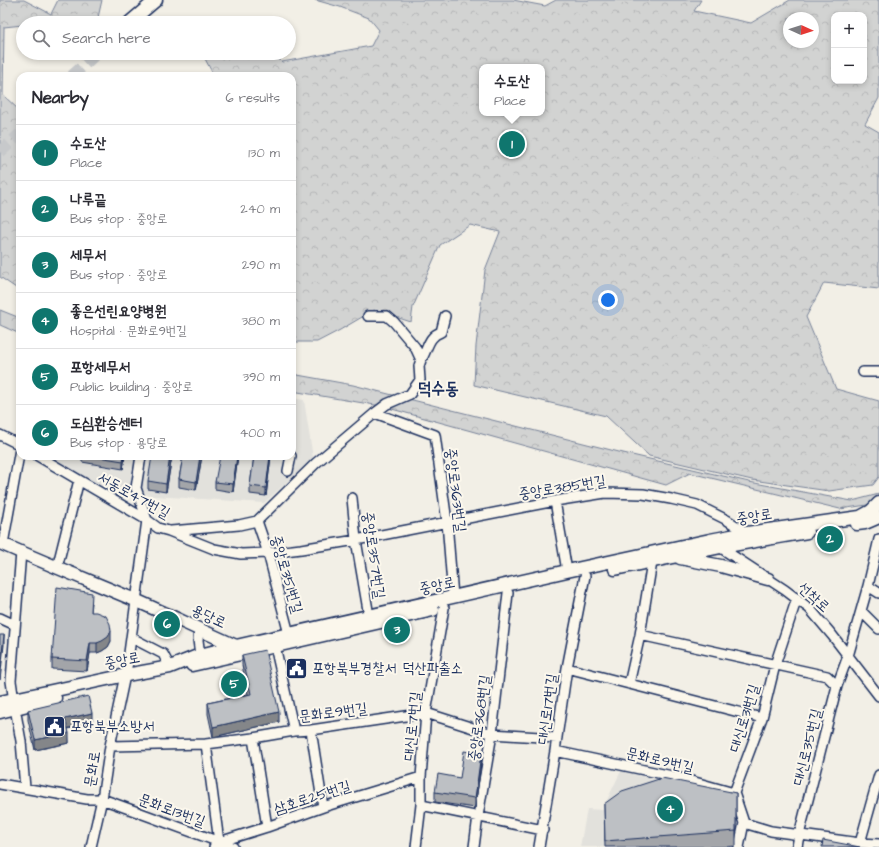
<!DOCTYPE html>
<meta charset="utf-8">
<style>
:root{--surface:#fff;--page:#f7f7f7;--text:#2b2b33;--muted:#7c7c81;--line:#e1e1e2;--accent:#0f766e}
body{margin:0;font-family:"Architects Daughter","Poor Story",sans-serif;background:var(--page);color:var(--text)}
.controls{position:absolute;right:12px;top:12px;display:grid;overflow:hidden;border-radius:8px;box-shadow:0 2px 6px #0003}
.controls button{width:36px;height:36px;display:grid;place-items:center;padding:0;border:0;border-bottom:1px solid var(--line);background:var(--surface);color:var(--text);font:20px sans-serif}
.compass{position:absolute;left:783px;top:12px;width:36px;height:36px;border-radius:50%;background:var(--surface);box-shadow:0 2px 6px #0003;rotate:93deg}
.you{position:absolute;left:608px;top:300px;width:14px;height:14px;margin:-10px;border:3px solid #fff;border-radius:50%;background:#1a73e8;box-shadow:0 0 0 6px #1a73e833}
.badge{display:grid;place-items:center;width:26px;height:26px;border-radius:50%;background:var(--accent);color:#fff;font-size:13px;font-weight:700}
.pin{position:absolute;translate:-50% -50%;border:2px solid #fff;box-shadow:0 1px 4px #0006}
.popup{position:absolute;left:479px;top:64px;width:66px;height:52px;box-sizing:border-box;display:grid;place-content:center;border-radius:8px;background:var(--surface);filter:drop-shadow(0 1px 3px #0005);font-size:13px;white-space:nowrap;color:var(--muted)}
.popup b{font-size:15px;color:var(--text)}
.popup::after{content:'';position:absolute;left:50%;top:100%;margin-left:-8px;border:8px solid transparent;border-top-color:var(--surface)}
.list{margin:0;padding:0;list-style:none}
h2{display:flex;justify-content:space-between;align-items:center;height:52px;margin:0;padding:0 16px;font-size:17px}
h2 small{font-size:13px;font-weight:400;color:var(--muted)}
.list li{display:grid;grid-template-columns:26px 1fr auto;gap:12px;align-items:center;box-sizing:border-box;height:56px;padding:0 16px;border-top:1px solid var(--line)}
.list b{display:block;font-size:15px;white-space:nowrap}
.list p{margin:0;font-size:13px;white-space:nowrap;color:var(--muted)}
.list em{font-size:13px;font-style:normal;color:var(--muted)}
.icon{flex:none;width:22px;height:22px;fill:none;stroke:currentColor;stroke-width:2;stroke-linecap:round;stroke-linejoin:round}
.map{position:relative;flex:none;width:879px;height:847px;overflow:hidden}
.search{position:absolute;background:var(--surface);box-shadow:0 2px 6px #0003;left:16px;top:16px;width:280px;height:44px;display:flex;align-items:center;gap:10px;box-sizing:border-box;padding:0 14px;border-radius:22px;color:var(--muted);font-size:15px}
.panel{position:absolute;background:var(--surface);box-shadow:0 2px 6px #0003;left:16px;top:72px;width:280px;height:388px;border-radius:12px}
.map>svg:first-child{display:block}
.built{fill:#e2e1dc}
.forest{fill:url(#forest-crowns);stroke:#768198;fill-rule:evenodd}
.lines{fill:none;stroke-linecap:round;stroke-linejoin:round}
.major-tunnel{stroke:#c7c9cb;stroke-width:12;stroke-dasharray:12 6;stroke-linecap:butt}
.minor-casing{stroke:#1b2f5e;stroke-width:12}
.major-casing{stroke:#1b2f5e;stroke-width:15}
.minor{stroke:#fbf7ec;stroke-width:9}
.major{stroke:#fbf7ec;stroke-width:12}
.wall{fill:#a3a5a9;stroke:#1b2f5e}
.shaded-wall{fill:#848689;stroke:#1b2f5e}
.building{fill:#bdc0c4;stroke:#1b2f5e}
.labels{text-anchor:middle;stroke-width:4;stroke-linejoin:round;paint-order:stroke}
.street-label{font-size:15px;fill:#1b2f5e;stroke:#fbf7ec}
.poi-label{font-size:15px;fill:#1b2f5e;stroke:#fbf7ec;text-anchor:start}
.quarter-label{font-size:17px;font-weight:bold;fill:#1b2f5e;stroke:#fbf7ec}
</style>
<div class="map">
<svg width="879" height="847" viewBox="0 0 879 847">
<defs>
<pattern id="forest-crowns" width="20" height="18" patternUnits="userSpaceOnUse"><rect width="20" height="18" fill="#d2d3d2"/><path d="M2 6a3 3 0 1 1 6 0M12 15a3 3 0 1 1 6 0" fill="none" stroke="#b4b5b7"/></pattern>
</defs>
<rect width="100%" height="100%" fill="#f2efe6"/>
<filter id="ink" filterUnits="userSpaceOnUse"><feTurbulence type="fractalNoise" baseFrequency=".025" numOctaves="2"/><feDisplacementMap in="SourceGraphic" scale="8" xChannelSelector="R" yChannelSelector="G"/><feConvolveMatrix kernelMatrix="1 2 1 2 8 2 1 2 1" color-interpolation-filters="sRGB"/></filter>
<g filter="url(#ink)">
<path class="built" d="M292,398L304,400L313,458L264,503L154,496L94,483L50,456H292Z
M621,771L645,777L733,801L740,813V833L737,847H580L587,809L603,810L607,800Z"/>
<path class="forest" d="M0,0H24L51,14L58,0H102L97,22L95,23H58L54,21L37,23H23V25L4,27L3,95L20,111V289L16,288L0,277Z
M315,0H513L545,6L556,0H701L694,11L751,23L790,0H879V98L865,124L879,132V289L824,283L806,317L836,389L879,401V477L873,485L829,491L752,480L649,456L606,416L474,385L476,346L485,270L500,232L470,225L440,245L413,307L411,322L374,310L340,330L317,342H292V76H214L202,53H272L282,62L371,46L379,30L369,18L340,7ZM834,15H864V81H834ZM789,18H813V42H789ZM482,67H542V113H482Z
M0,310L20,318V334L0,325Z
M292,374L353,385L619,452L749,482L852,501L879,494V496L874,504L840,509L690,473L666,485L381,406L292,391Z"/>
<g class="lines">
<path class="major-tunnel" d="M72,76L97,53
M0,152L20,134"/>
<defs>
<path id="minor" d="M421,360C428,349 428,336 441,332L445,316
M863,372H879
M375,413L435,435L447,522L453,597
M0,435L20,445
M38,456L147,520L158,528L169,531L214,549L241,554L268,553L301,549L356,540L555,501L605,493L643,494L671,499L697,505L727,520L747,533
M288,471L291,456
M352,498L356,540L369,616
M555,501L567,571
M257,521L268,553L289,634
M171,531L239,525L257,521L316,463L375,413L387,404L410,394L420,380L419,366L421,360L415,347L394,322L387,316H368
M3,544L20,449
M718,546L785,590L810,609L832,635L879,696
M21,552L11,681L15,708L21,741L25,788
M57,568L79,480
M868,586L879,593
M861,611L879,629
M0,618L15,625
M199,629L198,640L200,655
M640,635L827,676L837,686
M132,638L163,654L170,667
M275,646L294,731
M567,668L762,718
M629,684L640,635L652,562
M311,730L323,807
M253,738L267,827
M206,744L219,842
M110,746L206,744L253,738L294,731L311,730L426,713L492,734L557,738
M555,751L677,777L734,793
M0,784L87,799H102L233,847
M421,805L543,830
M744,823L771,831L860,843L879,844
M860,843L879,775
M91,847L102,799L110,746L124,680L126,675L147,520L136,488L141,456
M214,847L219,842L267,827L323,807L421,777
M416,847L421,805V777L426,713L444,608
M474,847L478,816L492,734L508,593
M539,847L555,751L567,668L585,576
M739,847L744,823L734,793L762,718L775,665L797,598
M797,847L799,835L837,686L848,656L868,586L879,539"/>
<path id="major" d="M129,23L156,0
M857,524L865,523L879,517
M0,543C45,563 90,581 135,600C169,615 202,631 236,646L237,648
M680,558L721,566L768,579
M615,569L721,547L807,532
M192,665L433,610
M0,702L126,675L170,667L200,655L236,646L567,571L710,540L747,533L860,517L871,511L879,503
M0,712L55,698"/>
</defs>
<use href="#minor" class="minor-casing"/>
<use href="#major" class="major-casing"/>
<use href="#minor" class="minor"/>
<use href="#major" class="major"/>
</g>
<path class="wall" d="M82,456H125L123,469L82,462Z
M172,456L166,492L148,489V481Z
M183,456H202L196,490L179,487V479Z
M238,456L233,492L215,489V482Z
M254,456H271L266,496L250,494V486Z
M92,603L91,612L111,641L108,647L102,651L97,653H90L87,671L52,669V659Z
M242,655L279,722L213,737L208,714V703L248,694L242,665Z
M28,710L92,723L68,729L69,743L35,750L28,720Z
M481,764L475,808L435,802V792L460,778Z
M736,793V846L725,847H605L604,804Z"/>
<path class="shaded-wall" d="M124,456H125L123,469V461Z
M170,456H172L166,492V484Z
M200,456H202L196,490V482Z
M237,456H238L233,492V484Z
M270,456H271L266,496V488Z
M111,631V641L108,647L102,651L97,653V643Z
M4,635V645L0,680V670Z
M90,643V653L87,671V661Z
M279,712V722L213,737V727Z
M92,713V723L65,729V719Z
M69,733V743L35,750V740Z
M481,754V764L475,808V798Z"/>
<path class="building" d="M92,456H124L123,461Z
M152,456H170L166,484L148,481Z
M183,456H200L196,482L179,479Z
M220,456H237L233,484L215,482Z
M254,456H270L266,488L250,486Z
M57,587L92,593L91,612H96L106,616L110,624L111,631L108,637L102,641L97,643H90L87,661L52,659Z
M0,635H4L0,670Z
M265,650L279,712L213,727L208,703L251,694L242,655Z
M88,696L92,713L65,719L69,733L35,740L28,710Z
M464,751L481,754L475,798L435,792L438,774L460,778Z
M662,778L736,793V831L605,841L604,804L622,791Z
M823,840L860,847H822Z"/>
</g>
<defs>
<symbol id="civic-square" viewBox="-11 -11 22 22"><rect x="-9" y="-9" width="18" height="18" rx="4" fill="#1b2f5e" stroke="#fbf7ec"/><path d="M-.6-6.5H3V-4.5H.6V-3L4-1V1h2V6H-6V1h2V-1L-.6-3ZM-1.2 2.5V6h2.4V2.5Z" fill="#fff"/></symbol>
</defs>
<g fill-rule="evenodd">
<use href="#civic-square" x="284" y="656" width="25" height="25"/>
<use href="#civic-square" x="42" y="714" width="25" height="25"/>
</g>
<g class="labels">
<g class="street-label">
<text transform="translate(562 487) rotate(-9)" y="5">중앙로385번길</text>
<text transform="translate(456 490) rotate(83)" y="5">중앙로363번길</text>
<text transform="translate(134 495) rotate(29)" y="5">서동로47번길</text>
<text transform="translate(754 516) rotate(-9)" y="5">중앙로</text>
<text transform="translate(374 555) rotate(82)" y="5">중앙로357번길</text>
<text transform="translate(287 574) rotate(74)" y="5">중앙로351번길</text>
<text transform="translate(437 585) rotate(-12)" y="5">중앙로</text>
<text transform="translate(814 597) rotate(42)" y="5">선착로</text>
<text transform="translate(209 616) rotate(25)" y="5">용당로</text>
<text transform="translate(122 660) rotate(-11)" y="5">중앙로</text>
<text transform="translate(547 709) rotate(-82)" y="5">대신로17번길</text>
<text transform="translate(333 712) rotate(-7)" y="5">문화로9번길</text>
<text transform="translate(479 718) rotate(-82)" y="5">중앙로368번길</text>
<text transform="translate(744 718) rotate(-73)" y="5">대신로31번길</text>
<text transform="translate(412 726) rotate(-84)" y="5">대신로7번길</text>
<text transform="translate(807 747) rotate(-76)" y="5">대신로35번길</text>
<text transform="translate(660 760) rotate(13)" y="5">문화로9번길</text>
<text transform="translate(92 769) rotate(-81)" y="5">문화로</text>
<text transform="translate(312 797) rotate(-18)" y="5">삼호로25번길</text>
<text transform="translate(172 810) rotate(20)" y="5">문화로13번길</text>
</g>
<g class="poi-label">
<text x="312" y="673">포항북부경찰서 덕산파출소</text>
<text x="70" y="731">포항북부소방서</text>
</g>
<g class="quarter-label">
<text x="438" y="394">덕수동</text>
</g>
</g>
</svg>
<div class="controls">
<button>+</button>
<button>−</button>
</div>
<svg class="compass" viewBox="-18 -18 36 36"><path d="M0-13l5 13h-10z" fill="#e53935"/><path d="M0 13l5-13h-10z" fill="#7c7c81"/></svg>
<div class="you"></div>
<div class="pin badge" style="left:512px;top:144px">1</div>
<div class="popup"><b>수도산</b>Place</div>
<div class="pin badge" style="left:830px;top:539px">2</div>
<div class="pin badge" style="left:397px;top:630px">3</div>
<div class="pin badge" style="left:670px;top:809px">4</div>
<div class="pin badge" style="left:234px;top:684px">5</div>
<div class="pin badge" style="left:167px;top:624px">6</div>
<div class="search"><svg class="icon" aria-label="search" viewBox="0 0 24 24"><circle cx="10" cy="10" r="6"/><path d="M15 15l6 6"/></svg>Search here</div>
<section class="panel">
<h2>Nearby<small>6 results</small></h2>
<ul class="list">
<li><span class="badge">1</span><div><b>수도산</b><p>Place</p></div><em>130 m</em></li>
<li><span class="badge">2</span><div><b>나루끝</b><p>Bus stop · 중앙로</p></div><em>240 m</em></li>
<li><span class="badge">3</span><div><b>세무서</b><p>Bus stop · 중앙로</p></div><em>290 m</em></li>
<li><span class="badge">4</span><div><b>좋은선린요양병원</b><p>Hospital · 문화로9번길</p></div><em>380 m</em></li>
<li><span class="badge">5</span><div><b>포항세무서</b><p>Public building · 중앙로</p></div><em>390 m</em></li>
<li><span class="badge">6</span><div><b>도심환승센터</b><p>Bus stop · 용당로</p></div><em>400 m</em></li>
</ul>
</section>
</div>
